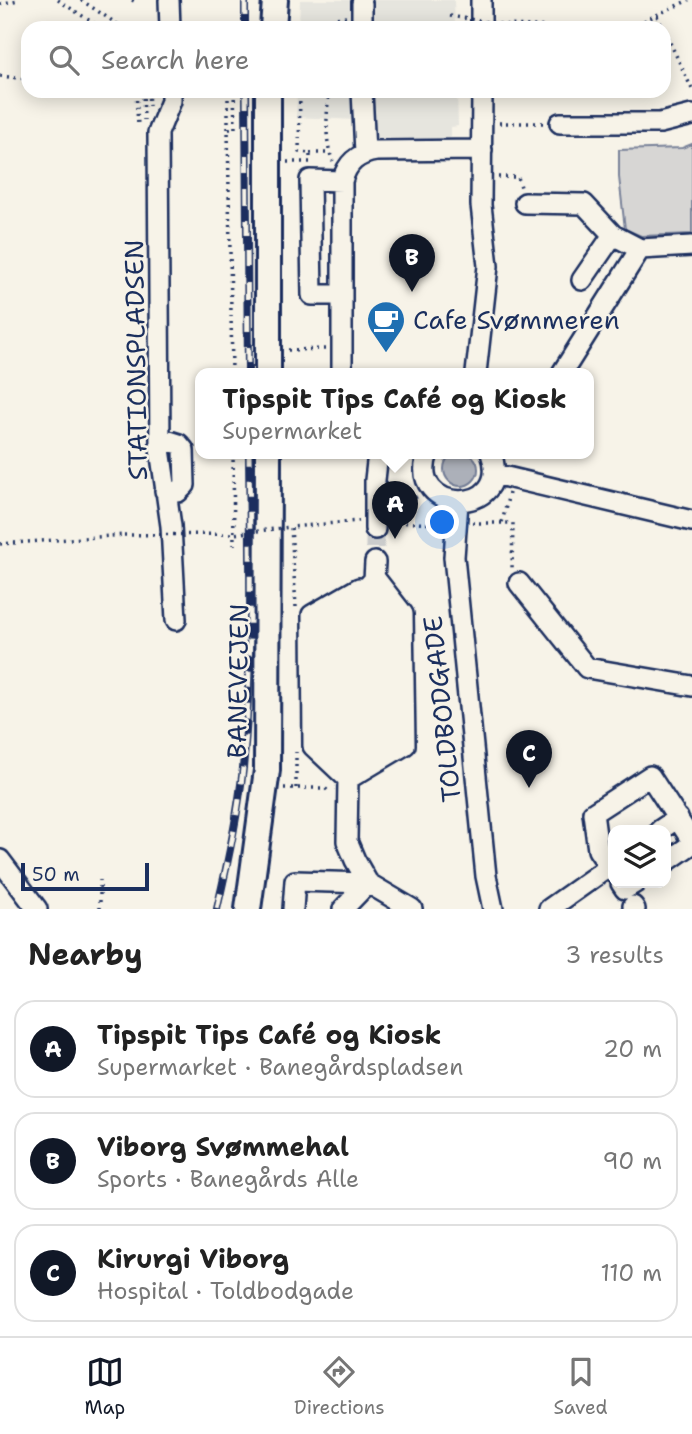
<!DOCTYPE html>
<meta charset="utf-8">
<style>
:root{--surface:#fff;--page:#f6f6f6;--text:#222;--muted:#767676;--line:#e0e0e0;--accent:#111827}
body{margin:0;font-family:"Shantell Sans",sans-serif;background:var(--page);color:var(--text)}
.controls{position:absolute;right:21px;bottom:21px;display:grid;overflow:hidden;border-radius:14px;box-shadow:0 4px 18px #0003}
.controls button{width:63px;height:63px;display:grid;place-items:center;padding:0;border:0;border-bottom:2px solid var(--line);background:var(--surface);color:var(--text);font:35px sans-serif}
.scale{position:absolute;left:21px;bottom:18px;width:128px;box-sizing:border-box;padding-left:7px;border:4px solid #1b2f5e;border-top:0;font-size:19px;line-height:24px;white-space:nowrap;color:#1b2f5e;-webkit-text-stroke:5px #f7f3e8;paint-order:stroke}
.you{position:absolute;left:443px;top:523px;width:24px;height:24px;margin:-18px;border:5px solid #fff;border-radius:50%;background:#1a73e8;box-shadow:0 0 0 10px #1a73e833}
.badge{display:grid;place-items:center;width:46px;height:46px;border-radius:50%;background:var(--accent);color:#fff;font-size:23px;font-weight:700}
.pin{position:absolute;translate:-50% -58px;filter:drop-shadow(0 2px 4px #0008)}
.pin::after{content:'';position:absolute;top:37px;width:24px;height:21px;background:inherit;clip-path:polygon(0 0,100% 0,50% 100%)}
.popup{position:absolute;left:195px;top:368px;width:399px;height:91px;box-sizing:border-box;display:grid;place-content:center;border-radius:14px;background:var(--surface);filter:drop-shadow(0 2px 5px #0005);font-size:23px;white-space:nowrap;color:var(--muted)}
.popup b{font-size:26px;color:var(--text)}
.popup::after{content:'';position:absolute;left:50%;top:100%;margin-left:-14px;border:14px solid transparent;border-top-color:var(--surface)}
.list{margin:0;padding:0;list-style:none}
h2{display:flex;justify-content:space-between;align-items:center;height:91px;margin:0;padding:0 28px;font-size:30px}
h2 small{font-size:23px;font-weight:400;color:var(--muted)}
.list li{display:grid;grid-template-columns:46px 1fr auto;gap:21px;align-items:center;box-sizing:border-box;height:98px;margin:0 14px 14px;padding:0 14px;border:2px solid var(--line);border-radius:21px}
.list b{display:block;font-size:26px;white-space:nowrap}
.list p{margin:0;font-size:23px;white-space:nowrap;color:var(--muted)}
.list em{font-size:23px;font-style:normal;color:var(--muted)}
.icon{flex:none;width:38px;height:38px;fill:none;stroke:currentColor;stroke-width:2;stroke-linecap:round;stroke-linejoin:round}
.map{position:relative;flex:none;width:692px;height:909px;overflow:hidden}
.search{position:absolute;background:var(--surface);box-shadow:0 4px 18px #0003;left:21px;right:21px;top:21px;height:77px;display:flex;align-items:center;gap:18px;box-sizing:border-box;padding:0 24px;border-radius:21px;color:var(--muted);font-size:26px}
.sheet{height:427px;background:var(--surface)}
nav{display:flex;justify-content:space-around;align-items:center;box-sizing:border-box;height:98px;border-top:2px solid var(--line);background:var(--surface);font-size:19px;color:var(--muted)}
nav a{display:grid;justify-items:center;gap:4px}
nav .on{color:var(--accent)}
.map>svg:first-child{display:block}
.built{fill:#e6e5de}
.green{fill:#d7d6d4;stroke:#798299;stroke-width:2}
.water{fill:#acb0b9;stroke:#727c95;stroke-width:2}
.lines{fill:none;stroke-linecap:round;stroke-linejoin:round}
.minor-tunnel{stroke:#cbcccc;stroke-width:19;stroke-dasharray:19 10;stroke-linecap:butt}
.minor-casing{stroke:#1b2f5e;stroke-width:24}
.major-casing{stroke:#1b2f5e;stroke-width:30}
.path{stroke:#1b2f5e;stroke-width:3.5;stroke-dasharray:2 5;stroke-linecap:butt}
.minor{stroke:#f7f3e8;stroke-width:19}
.major{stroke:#f7f3e8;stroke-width:24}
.rail-casing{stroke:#1b2f5e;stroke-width:8}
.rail{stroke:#f7f3e8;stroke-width:5;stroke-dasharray:16;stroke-linecap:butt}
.path-bridge{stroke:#1b2f5e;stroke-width:3.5;stroke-dasharray:2 5;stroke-linecap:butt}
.labels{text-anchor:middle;stroke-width:5;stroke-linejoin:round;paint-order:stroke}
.poi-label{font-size:26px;fill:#1b2f5e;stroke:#f7f3e8;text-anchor:start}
.street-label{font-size:26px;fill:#1b2f5e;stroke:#f7f3e8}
</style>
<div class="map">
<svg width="692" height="909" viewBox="0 0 692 909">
<rect width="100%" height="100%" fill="#f7f3e8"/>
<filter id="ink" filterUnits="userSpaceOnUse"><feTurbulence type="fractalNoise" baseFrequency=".0143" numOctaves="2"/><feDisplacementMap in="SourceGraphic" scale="14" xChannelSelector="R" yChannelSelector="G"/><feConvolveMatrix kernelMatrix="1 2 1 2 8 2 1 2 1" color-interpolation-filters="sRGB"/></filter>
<g filter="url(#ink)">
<path class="built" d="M300,0H454L455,28H299Z
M297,91H457L458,126L451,127V137L447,139L356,138V120L296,117Z"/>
<path class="green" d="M692,144V234L641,236L625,229L619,177V150L682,148Z"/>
<path class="water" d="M444 469a17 17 0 1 1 34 0a17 17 0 1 1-34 0Z"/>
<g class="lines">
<path class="minor-tunnel" d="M375,529V562"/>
<defs>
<path id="minor" d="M169,0L170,28
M481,0V28
M362,3V28
M171,91V101L158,133L160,449L171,526L176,620
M362,91L365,153
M560,123H660L692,115
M342,181L310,180L312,295H342
M525,203L584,204L613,235L640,249
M582,280L613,235
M342,373V181C347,163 357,154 376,151L482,150
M476,373L488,266L481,205L482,91
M562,373L640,249L692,246
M160,438L179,444L184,450L185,485L178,492L165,491
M428,453C405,515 514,518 491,453
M494,474L692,521
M458,502L454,557L486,876L493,909
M375,529V480L378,453
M375,578L342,615L344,746L348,779L347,841L355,860L368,883L412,909
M519,583L587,668L692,686
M376,756L389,745L388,615L380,591
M339,764L329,746L327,615L342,604
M352,768L359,746L357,615L367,595
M355,770L374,746L372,615L375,562
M348,779L313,746L312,615L359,588
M348,779L405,745L403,614L375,578
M660,830L678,818
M0,860L37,909
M666,862L692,844
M613,872L598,850L593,813L650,776L692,841
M621,883L625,889L635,883
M633,906L635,909
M293,909L295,881L368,883
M343,909L368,883
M549,909L610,866"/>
<path id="major" d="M273,28L275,0
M268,373V91
M248,909L267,770L268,453"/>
</defs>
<use href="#minor" class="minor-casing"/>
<use href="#major" class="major-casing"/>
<path class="path" d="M58,0L101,28
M81,0L123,28
M132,0L134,1
M0,4L18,0
M657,16L663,28
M332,28L333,18L346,17
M596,28L635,25L689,0
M664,30L692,89
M0,76L28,79
M131,91H136L138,126
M143,91L144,120
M148,91L149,106
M329,91C327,113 324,141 333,161
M499,123H544
M228,129V91
M310,153H329
M287,162H310V153L299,152L300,91
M498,177H518L521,187
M288,350L326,349
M232,373L228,129H235L234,91
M233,453L234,545
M509,493L502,523H513L512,569
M391,512L418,496
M391,522L440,524
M472,523H502
M0,544L124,535
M296,607L291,527L359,521
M284,788H325L330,793
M296,788V752
M100,909V880"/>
<use href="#minor" class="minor"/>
<use href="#major" class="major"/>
<defs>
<path id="rail" d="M245,0V28
M246,91L248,373
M217,909C228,862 238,816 243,768C253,663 250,558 249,453"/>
</defs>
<use href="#rail" class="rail-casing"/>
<use href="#rail" class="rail"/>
<path class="path-bridge" d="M450,16L506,25L580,28
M124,535L233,534L291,527"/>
</g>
</g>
<defs>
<symbol id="cafe-pin" viewBox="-11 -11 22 30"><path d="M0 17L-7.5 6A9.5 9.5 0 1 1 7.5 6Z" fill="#1f6fb2" stroke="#f7f3e8"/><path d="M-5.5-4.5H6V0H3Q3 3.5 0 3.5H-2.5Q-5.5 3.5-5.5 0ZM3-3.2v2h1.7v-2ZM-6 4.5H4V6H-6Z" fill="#fff"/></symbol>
</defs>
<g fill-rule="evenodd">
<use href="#cafe-pin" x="364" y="298" width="44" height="60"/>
</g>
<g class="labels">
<g class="poi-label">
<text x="413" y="329">Cafe Svømmeren</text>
</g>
<g class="street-label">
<text transform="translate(136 360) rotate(-91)" y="9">STATIONSPLADSEN</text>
<text transform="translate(238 681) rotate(-89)" y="9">BANEVEJEN</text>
<text transform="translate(442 709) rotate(-96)" y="9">TOLDBODGADE</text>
</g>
</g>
</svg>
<div class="controls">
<button><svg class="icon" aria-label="layers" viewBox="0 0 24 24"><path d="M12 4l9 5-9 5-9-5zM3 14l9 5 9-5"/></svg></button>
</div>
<div class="scale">50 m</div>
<div class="you"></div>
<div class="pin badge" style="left:395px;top:539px">A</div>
<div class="popup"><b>Tipspit Tips Café og Kiosk</b>Supermarket</div>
<div class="pin badge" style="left:412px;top:292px">B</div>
<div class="pin badge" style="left:529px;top:788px">C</div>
<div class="search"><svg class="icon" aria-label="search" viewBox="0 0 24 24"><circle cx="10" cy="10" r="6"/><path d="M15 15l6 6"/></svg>Search here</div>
</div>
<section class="sheet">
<h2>Nearby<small>3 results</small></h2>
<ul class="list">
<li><span class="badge">A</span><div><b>Tipspit Tips Café og Kiosk</b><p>Supermarket · Banegårdspladsen</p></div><em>20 m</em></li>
<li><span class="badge">B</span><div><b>Viborg Svømmehal</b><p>Sports · Banegårds Alle</p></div><em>90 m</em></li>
<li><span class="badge">C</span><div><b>Kirurgi Viborg</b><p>Hospital · Toldbodgade</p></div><em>110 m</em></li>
</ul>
</section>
<nav>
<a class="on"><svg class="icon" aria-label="map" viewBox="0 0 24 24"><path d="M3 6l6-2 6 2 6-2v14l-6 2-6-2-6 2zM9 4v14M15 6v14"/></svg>Map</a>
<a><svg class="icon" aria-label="directions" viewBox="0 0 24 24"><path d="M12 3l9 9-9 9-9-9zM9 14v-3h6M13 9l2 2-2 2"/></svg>Directions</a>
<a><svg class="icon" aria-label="saved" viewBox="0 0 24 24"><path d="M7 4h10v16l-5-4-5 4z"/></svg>Saved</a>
</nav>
